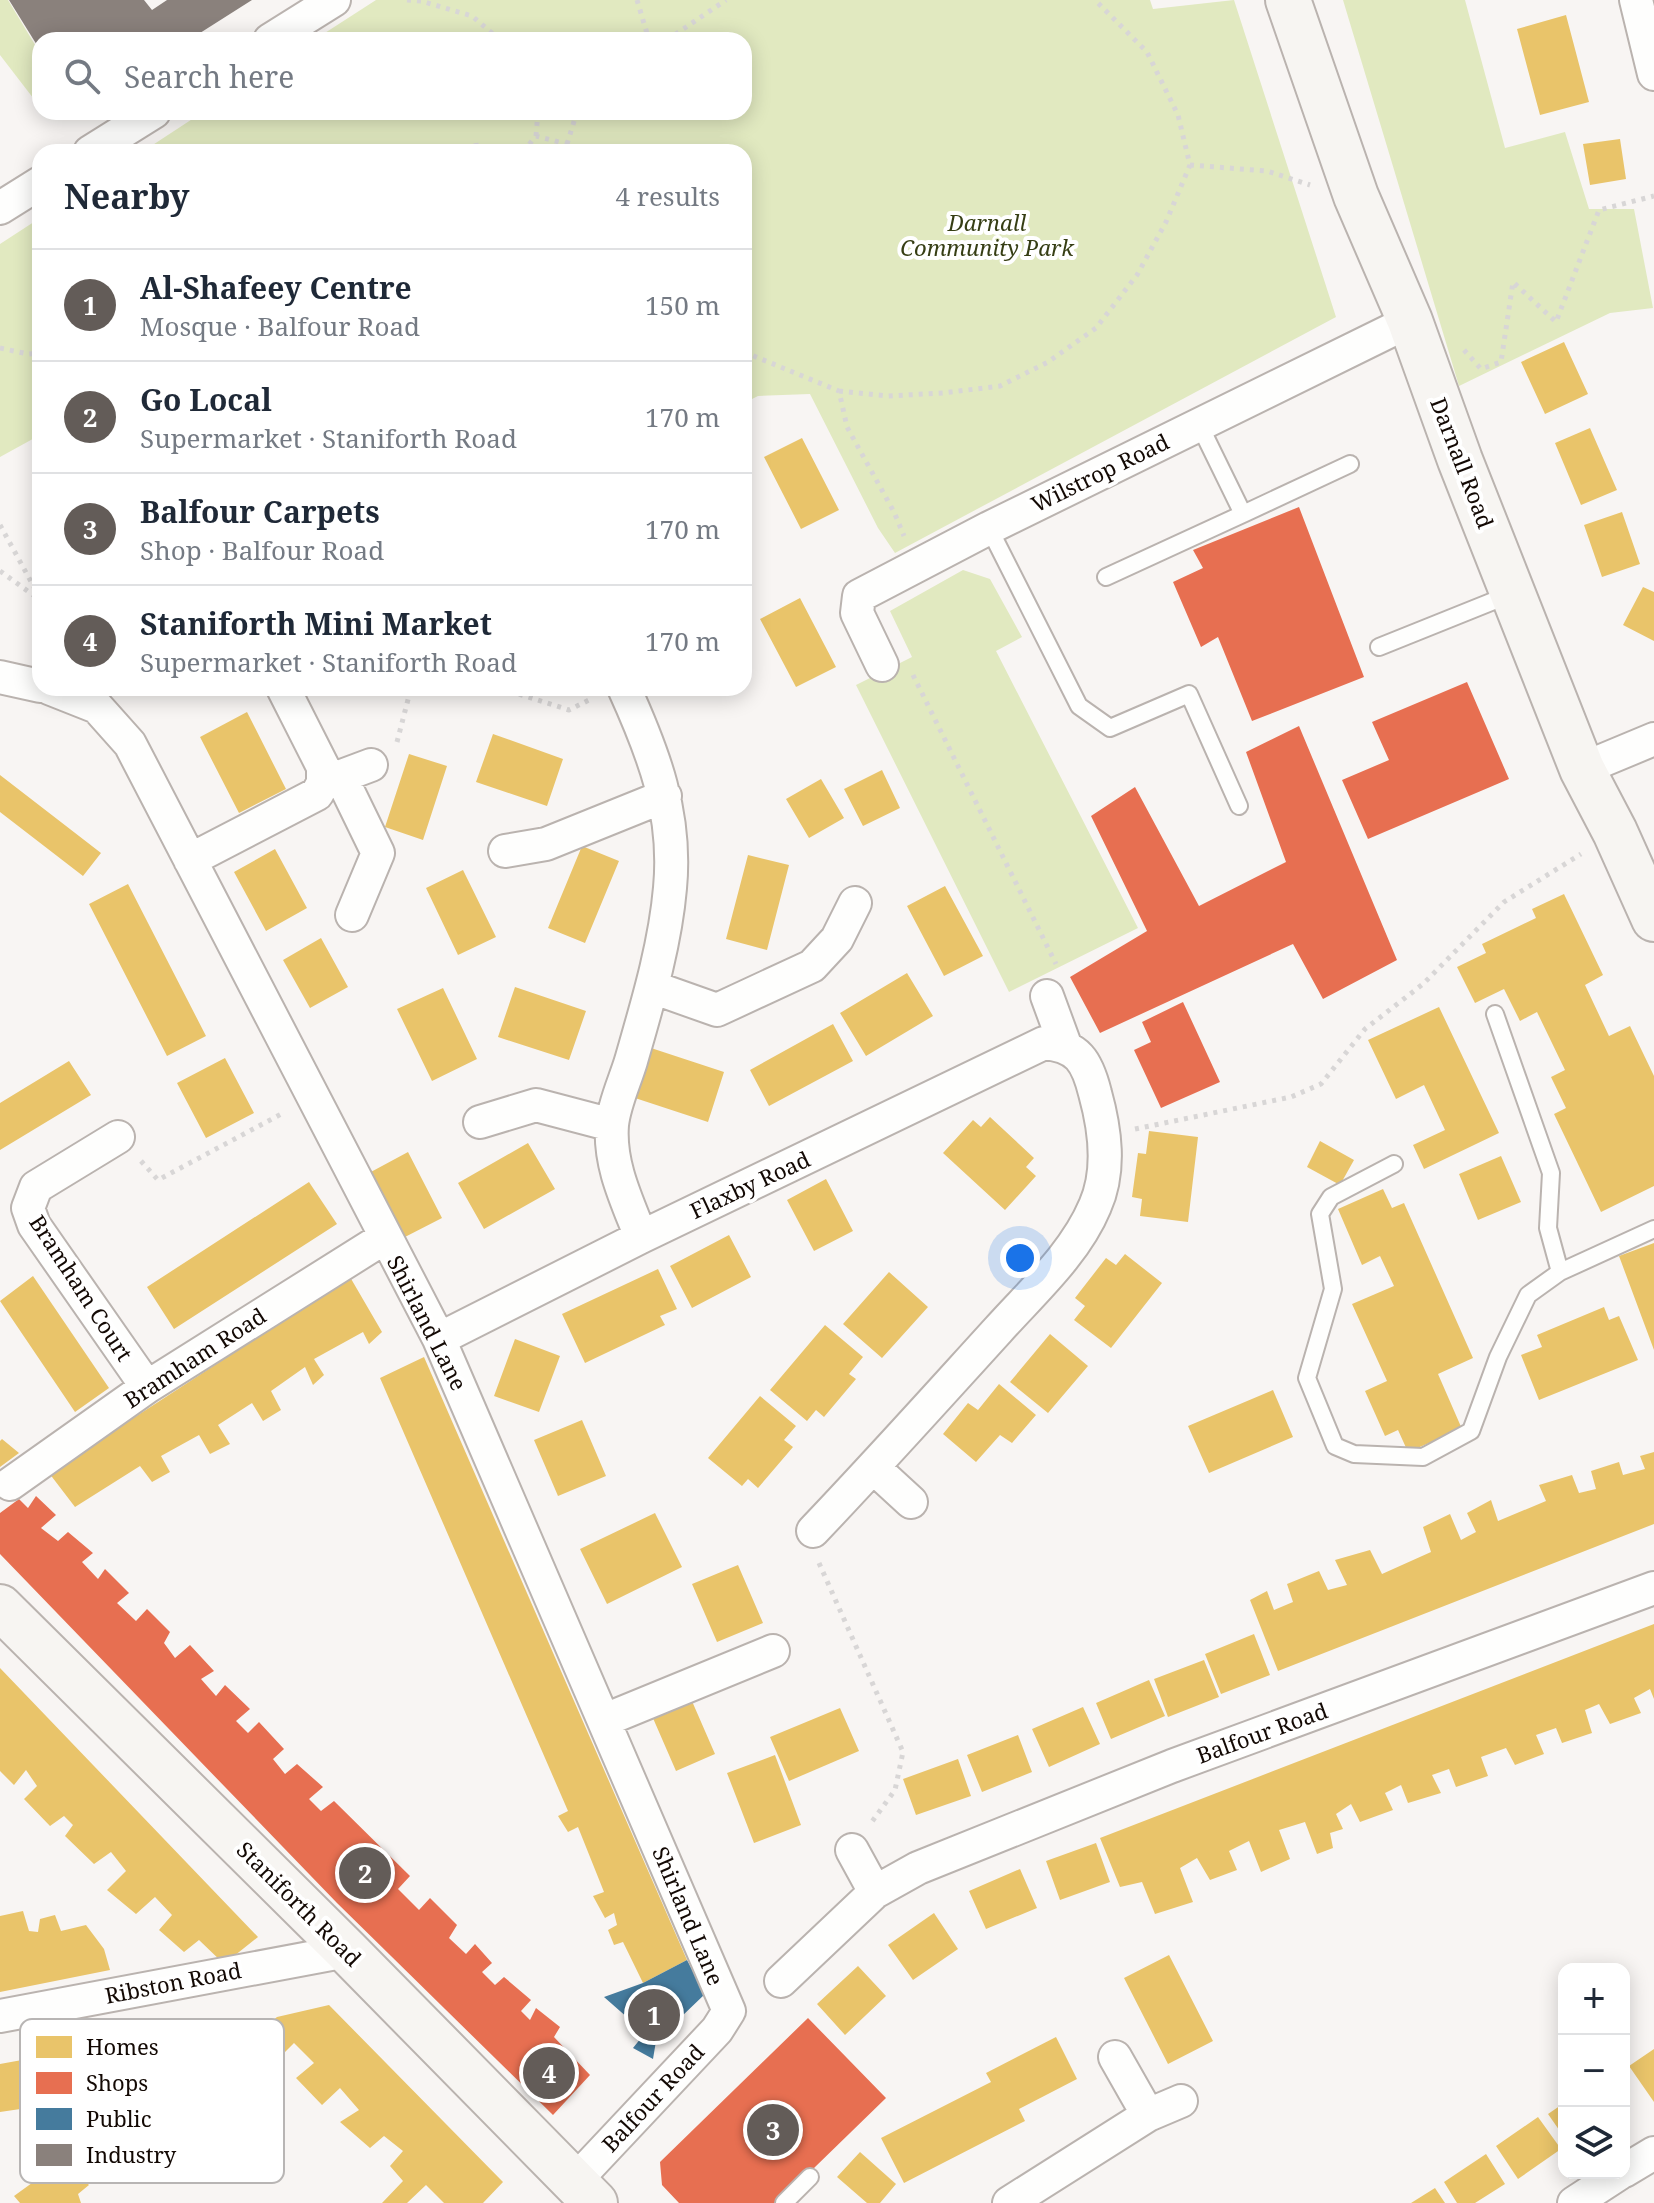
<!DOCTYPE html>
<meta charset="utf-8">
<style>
:root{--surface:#fff;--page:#f6f6f7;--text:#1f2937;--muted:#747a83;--line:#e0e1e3;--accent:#635c58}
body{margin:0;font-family:"Noto Serif",serif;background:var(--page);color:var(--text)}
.controls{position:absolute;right:24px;bottom:24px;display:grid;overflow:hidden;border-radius:16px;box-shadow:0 4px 20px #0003}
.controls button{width:72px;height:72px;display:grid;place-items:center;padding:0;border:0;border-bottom:2px solid var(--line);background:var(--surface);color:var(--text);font:40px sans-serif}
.you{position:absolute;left:1020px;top:1258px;width:28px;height:28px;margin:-20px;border:6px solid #fff;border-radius:50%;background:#1a73e8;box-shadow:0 0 0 12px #1a73e833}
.badge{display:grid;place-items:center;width:52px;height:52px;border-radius:50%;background:var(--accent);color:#fff;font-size:26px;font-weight:700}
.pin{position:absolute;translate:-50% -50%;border:4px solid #fff;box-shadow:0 2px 8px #0006}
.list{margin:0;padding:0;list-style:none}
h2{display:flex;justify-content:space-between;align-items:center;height:104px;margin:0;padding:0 32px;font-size:34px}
h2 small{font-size:26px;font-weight:400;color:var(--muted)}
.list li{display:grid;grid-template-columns:52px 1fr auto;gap:24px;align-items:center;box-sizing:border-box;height:112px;padding:0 32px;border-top:2px solid var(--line)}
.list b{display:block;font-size:30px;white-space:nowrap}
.list p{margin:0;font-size:26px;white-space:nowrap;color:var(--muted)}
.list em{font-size:26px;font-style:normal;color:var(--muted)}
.icon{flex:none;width:44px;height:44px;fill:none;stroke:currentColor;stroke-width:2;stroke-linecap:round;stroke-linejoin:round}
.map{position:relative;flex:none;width:1654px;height:2203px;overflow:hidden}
.search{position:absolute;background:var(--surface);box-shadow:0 4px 20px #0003;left:32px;top:32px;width:720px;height:88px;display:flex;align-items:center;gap:20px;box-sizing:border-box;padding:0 28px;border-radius:24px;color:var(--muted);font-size:30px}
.panel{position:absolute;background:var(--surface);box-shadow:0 4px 20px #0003;left:32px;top:144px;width:720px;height:552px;border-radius:24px}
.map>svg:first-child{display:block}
.green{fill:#e1e9c0}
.homes{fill:#e9c46a}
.shops{fill:#e76f51}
.public{fill:#457b9d}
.industry{fill:#8a817c}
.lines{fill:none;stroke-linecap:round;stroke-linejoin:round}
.service-casing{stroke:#bab3af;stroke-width:20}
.minor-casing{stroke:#bab3af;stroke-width:36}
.secondary-casing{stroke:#bab3af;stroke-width:48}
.path{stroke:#d8d6d6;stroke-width:5;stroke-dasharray:4 6;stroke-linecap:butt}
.service{stroke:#fefefd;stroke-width:16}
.minor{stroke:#fefefd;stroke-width:32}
.secondary{stroke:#f7f5f2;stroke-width:44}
.labels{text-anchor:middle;stroke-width:8;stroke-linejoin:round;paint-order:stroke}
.park-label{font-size:22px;font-style:italic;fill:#363e14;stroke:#fff}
.street-label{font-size:22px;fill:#130904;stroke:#fff}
.key{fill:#fff;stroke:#b8b5b4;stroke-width:2}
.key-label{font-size:22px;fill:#130904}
</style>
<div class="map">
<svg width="1654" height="2203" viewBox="0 0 1654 2203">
<rect width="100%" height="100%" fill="#f8f5f3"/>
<path class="green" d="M0,0H8L40,53V107L0,55Z
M376,0H1150L1153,9L1234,0L1336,317L895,553L878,528L810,394L758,396L744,403V152H142L203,112H744V40H314Z
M1343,0H1465L1505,148L1565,132L1589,209H1634L1653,308L1610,313L1459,386Z
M40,218V435L0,457V244Z
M963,570L990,579L1022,637L996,651L1138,928L1009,992L856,685L912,657L890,611Z"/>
<path class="homes" d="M1566,15L1589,102L1540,115L1517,29Z
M1620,139L1626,179L1590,185L1583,144Z
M1564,342L1588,394L1545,414L1521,362Z
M1590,428L1617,490L1581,505L1555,443Z
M802,438L839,510L801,529L764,457Z
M1622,512L1640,564L1602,577L1584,525Z
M1643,587L1654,592V641L1623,625Z
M800,598L836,667L796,687L760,619Z
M247,712L286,789L239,813L200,737Z
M493,734L563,759L547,806L476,782Z
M409,754L447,766L423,840L385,827Z
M882,770L900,808L863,826L844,789Z
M0,775L101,853L83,876L0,812Z
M821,779L844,818L809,838L786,799Z
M582,846L619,861L585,943L548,928Z
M275,849L307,908L266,931L234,872Z
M748,855L789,865L767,950L726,939Z
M463,870L496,937L458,955L426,888Z
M128,884L206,1036L167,1056L89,904Z
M945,886L983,956L944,976L907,906Z
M1564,894L1603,975L1585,985L1609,1036L1630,1026L1654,1076V1186L1601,1212L1554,1114L1566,1108L1551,1077L1565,1070L1537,1012L1520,1021L1504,989L1475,1003L1457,967L1486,953L1482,944L1536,918L1532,909Z
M321,938L348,987L310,1008L283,960Z
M907,973L933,1016L866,1056L840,1013Z
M515,987L586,1011L569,1060L498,1037Z
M443,988L477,1059L432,1081L397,1009Z
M1439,1007L1499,1133L1424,1169L1413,1145L1445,1130L1424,1085L1396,1099L1368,1040Z
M833,1024L853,1061L769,1106L750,1070Z
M651,1048L724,1072L708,1122L635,1098Z
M225,1058L254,1113L206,1138L177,1083Z
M69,1061L91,1095L0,1150V1103Z
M990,1117L1034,1158L1026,1167L1036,1176L1005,1210L943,1153L973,1120L981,1127Z
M1149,1131L1198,1137L1188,1222L1140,1216L1142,1199L1132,1197L1138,1153L1146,1154Z
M1320,1141L1354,1160L1340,1185L1307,1167Z
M528,1143L555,1189L484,1229L458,1183Z
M408,1152L442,1218L403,1238L369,1173Z
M1501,1156L1521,1202L1478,1220L1459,1174Z
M826,1179L853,1231L814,1251L787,1200Z
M309,1182L337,1224L174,1329L147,1287Z
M1383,1189L1392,1208L1404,1203L1473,1358L1438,1374L1462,1429L1408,1452L1398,1430L1385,1436L1365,1391L1387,1381L1352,1304L1394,1286L1380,1256L1362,1265L1338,1209Z
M729,1235L751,1277L692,1308L670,1266Z
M1654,1243V1350L1619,1256Z
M1125,1254L1162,1283L1111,1348L1074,1320L1085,1306L1075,1298L1106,1258L1116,1265Z
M658,1269L677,1309L660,1316L665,1325L585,1363L562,1314Z
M889,1272L928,1307L882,1358L843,1324Z
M33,1276L109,1388L75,1412L0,1301Z
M350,1277L382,1332L369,1344L363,1332L314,1359L324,1375L313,1385L305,1367L271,1391L281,1410L263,1421L252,1403L218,1425L230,1444L210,1454L199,1435L161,1456L170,1472L152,1482L140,1466L75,1507L49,1473Z
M1604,1307L1609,1320L1619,1316L1638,1360L1539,1400L1521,1355L1542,1347L1537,1335Z
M825,1325L863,1357L849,1374L856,1379L824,1417L816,1410L807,1421L770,1390Z
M1050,1334L1088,1366L1048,1413L1010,1382Z
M515,1339L560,1356L539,1412L494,1396Z
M424,1357L687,1960L643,1983L623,1942L614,1945L608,1930L617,1925L614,1913L605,1918L593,1896L604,1892L578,1827L568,1832L558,1816L568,1811L380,1378Z
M999,1384L1036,1415L1012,1443L1000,1435L976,1462L943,1434L968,1403L978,1410Z
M1273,1390L1293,1437L1209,1473L1188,1426Z
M760,1396L796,1426L784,1440L793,1447L758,1488L748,1479L742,1486L708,1458Z
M582,1420L606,1476L558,1496L534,1440Z
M2,1439L19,1453L0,1467V1441Z
M1654,1452V1524L1278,1671L1250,1600L1267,1591L1274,1610L1293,1602L1287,1584L1319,1571L1328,1590L1347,1585L1335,1560L1370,1550L1382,1574L1431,1552L1423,1527L1450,1514L1461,1540L1476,1532L1467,1513L1491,1500L1498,1521L1546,1501L1539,1485L1572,1475L1579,1493L1596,1489L1591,1471L1619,1462L1623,1475L1645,1469L1640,1456Z
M655,1513L682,1567L607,1604L580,1549Z
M738,1565L763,1623L717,1642L692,1584Z
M1654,1624V1699L1650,1689L1634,1698L1641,1713L1610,1724L1599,1704L1585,1710L1592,1733L1562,1743L1556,1728L1536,1735L1544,1754L1515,1765L1506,1748L1481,1757L1488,1776L1456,1787L1449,1769L1432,1775L1441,1793L1408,1803L1401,1785L1385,1793L1393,1810L1360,1822L1351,1804L1336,1814L1343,1829L1330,1833L1333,1848L1317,1854L1305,1822L1279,1830L1290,1859L1261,1872L1249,1841L1229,1851L1237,1870L1210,1880L1197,1858L1180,1868L1193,1902L1155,1914L1142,1882L1120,1887L1100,1838Z
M1254,1634L1270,1675L1221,1694L1205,1654Z
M1204,1660L1219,1697L1168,1717L1154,1679Z
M0,1668L258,1937L224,1964L199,1940L184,1952L159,1930L172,1915L155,1897L136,1914L107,1890L126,1871L111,1852L94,1864L65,1836L73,1825L64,1816L50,1826L24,1799L37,1786L26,1770L14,1785L0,1771Z
M1149,1680L1165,1716L1111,1739L1096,1703Z
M688,1692L715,1754L676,1771L649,1709Z
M1083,1707L1100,1744L1049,1767L1032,1729Z
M840,1708L859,1751L789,1781L770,1737Z
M1018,1735L1032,1772L982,1792L967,1755Z
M775,1755L801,1825L754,1843L727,1773Z
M958,1759L971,1796L916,1815L903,1779Z
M1096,1843L1110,1882L1060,1900L1046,1861Z
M1020,1869L1037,1908L986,1929L969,1891Z
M23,1911L29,1931L38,1932L40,1919L55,1915L61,1931L86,1925L104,1949L110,1970L0,1992V1916Z
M934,1913L958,1949L913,1980L888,1945Z
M1169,1955L1213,2041L1168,2064L1124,1978Z
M858,1966L886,1996L845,2035L817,2004Z
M329,2005L503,2182L483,2203H444L426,2185L407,2203H382L403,2181L390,2166L403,2151L384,2136L370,2148L340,2122L359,2110L340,2088L322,2105L296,2078L314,2063L294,2043L281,2056L260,2031L277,2017Z
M225,2023L237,2086L219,2089L218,2073L200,2076L205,2097L175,2102L173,2085L162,2090L163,2101L131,2103L129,2088L114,2092L115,2103L78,2107L80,2096L66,2102L67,2117L37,2121L34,2107L0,2112V2064Z
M1056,2037L1077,2079L1019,2109L1025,2121L904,2183L881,2138L991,2082L986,2073Z
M1654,2049V2102L1629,2066Z
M1564,2103V2137L1548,2114Z
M1538,2117L1561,2149L1518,2179L1496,2146Z
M860,2152L896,2184L880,2203H867L837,2177Z
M1486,2154L1505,2184L1475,2203H1457L1444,2182Z
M54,2167L61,2175L71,2167L89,2185L78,2194L81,2203H20L14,2196Z
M1435,2188L1445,2203H1411Z"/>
<path class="shops" d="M1299,507L1364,677L1252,721L1218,637L1201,647L1173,582L1203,568L1193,550Z
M1467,682L1509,779L1368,839L1342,780L1389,760L1372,722Z
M1299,726L1397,960L1323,999L1293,944L1100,1033L1070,977L1147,931L1091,816L1135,787L1199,906L1286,862L1246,752Z
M1183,1002L1220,1082L1161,1108L1134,1050L1151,1042L1142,1022Z
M36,1496L56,1515L41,1528L58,1541L68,1532L93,1553L82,1562L98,1579L105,1569L129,1593L117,1603L136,1621L147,1609L170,1632L164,1643L175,1658L190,1645L214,1671L201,1679L216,1696L225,1685L250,1709L236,1721L248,1733L259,1722L284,1749L273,1759L285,1774L297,1764L323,1787L309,1799L321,1811L334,1801L410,1876L398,1889L419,1910L430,1898L457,1925L449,1938L466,1954L475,1944L492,1963L482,1972L495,1985L504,1977L531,2000L521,2011L530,2020L536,2008L560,2027L554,2037L590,2075L553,2115L337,1903L0,1554V1513L19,1499L28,1508Z
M808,2018L886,2098L778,2203H679L662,2185L660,2162Z"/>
<path class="public" d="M687,1960L705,1994L656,2041L653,2059L633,2048L645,2033L604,1997L643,1983Z"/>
<path class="industry" d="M9,0H144L152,10L167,0H252L189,40H40V50Z"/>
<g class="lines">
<defs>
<path id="service" d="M1243,514L1350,464
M989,528L1079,706L1110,728L1189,694L1239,806
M1106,577L1243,514L1199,424
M1379,647L1511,594
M1495,1014L1551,1173L1548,1228L1560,1272
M1394,1164L1331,1197L1320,1214L1333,1289L1307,1378L1335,1446L1354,1454L1423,1457L1471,1431L1498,1357L1528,1295L1560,1272L1654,1229
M784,2203L810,2177"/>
<path id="minor" d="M1636,0L1654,74
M270,40L334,0
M90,152L154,112
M0,208L40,183
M882,665L857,613L859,596L989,528L1410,321
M0,677L40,686
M49,688L97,707L130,744L439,1339L729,2011L717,2030L574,2182
M624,688C654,754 677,814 670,888C665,946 647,1005 631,1061C625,1081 614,1104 612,1125C609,1165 627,1201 641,1237
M1582,769L1654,739
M341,777L378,853L352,915
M323,783L371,765
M505,851L546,844L665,796
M190,860L317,794L323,783V767L283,688
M652,987L717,1010L812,966L837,939L855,903
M1047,996L1065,1045
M480,1122L536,1105L612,1125
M118,1137L36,1187L28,1208L34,1225L147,1387
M439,1339L641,1237L1044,1043C1078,1046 1087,1061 1095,1093C1105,1129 1111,1170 1095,1206C1075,1254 1032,1292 998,1330C937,1397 876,1465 813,1531
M874,1468L911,1502
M10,1484L147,1387L384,1238
M605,1720L773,1651
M852,1850L875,1892
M781,1981L875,1892L918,1868L1172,1766L1654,1588
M0,2016L347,1951
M1115,2057L1148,2115
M1624,2171L1654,2153
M1009,2203L1148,2115L1181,2101
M1574,2203L1620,2173"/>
<path id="secondary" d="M1288,0L1356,196L1410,321L1460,460L1582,769L1615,832L1654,919
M0,1607L347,1951L595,2203"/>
</defs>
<use href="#service" class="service-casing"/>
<use href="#minor" class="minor-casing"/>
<use href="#secondary" class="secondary-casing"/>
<path class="path" d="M407,0L421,1L472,16L500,40
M637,0L649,40
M667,40L726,0
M536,136L538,112
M476,143L477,152
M567,144L577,112
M523,152L536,136L567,144L571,152
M1190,165L1267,171L1310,185
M0,348L28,354L40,353
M1464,350L1481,369L1501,362L1513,282L1556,322L1599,210L1654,196
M744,352L839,391L847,427L894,512L904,536
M839,391L888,396L943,393L1000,386L1048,362L1096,328L1137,275L1166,222L1190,165L1178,115L1147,52L1095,0
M0,525L40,598
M0,571L40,600
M913,675L1056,964
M500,688L569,710L593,698
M397,742L411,688
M1135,1129L1291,1097L1321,1084L1365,1029L1423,984L1504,902L1581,854
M141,1161L158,1180L285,1112
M819,1563L903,1752L895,1790L871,1823"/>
<use href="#service" class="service"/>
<use href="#minor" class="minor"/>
<use href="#secondary" class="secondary"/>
</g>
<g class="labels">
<g class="park-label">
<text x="987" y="231">Darnall<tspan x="987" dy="25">Community Park</tspan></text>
</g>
<g class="street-label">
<text transform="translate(1462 463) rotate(69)" y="8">Darnall Road</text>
<text transform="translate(1100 473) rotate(-26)" y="8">Wilstrop Road</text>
<text transform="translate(750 1185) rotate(-25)" y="8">Flaxby Road</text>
<text transform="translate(81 1288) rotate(57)" y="8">Bramham Court</text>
<text transform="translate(427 1323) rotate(63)" y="8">Shirland Lane</text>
<text transform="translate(195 1358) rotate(-33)" y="8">Bramham Road</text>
<text transform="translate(1262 1733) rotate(-20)" y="8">Balfour Road</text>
<text transform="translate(299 1904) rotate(45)" y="8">Staniforth Road</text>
<text transform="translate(688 1916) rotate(67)" y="8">Shirland Lane</text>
<text transform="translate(173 1983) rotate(-11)" y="8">Ribston Road</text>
<text transform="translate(653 2098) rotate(-47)" y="8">Balfour Road</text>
</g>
</g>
<rect x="20" y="2019" width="264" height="164" rx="12" class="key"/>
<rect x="36" y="2036" width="36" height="22" fill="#e9c46a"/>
<rect x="36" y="2072" width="36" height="22" fill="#e76f51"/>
<rect x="36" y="2108" width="36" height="22" fill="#457b9d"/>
<rect x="36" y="2144" width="36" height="22" fill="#8a817c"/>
<g class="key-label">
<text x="86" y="2055">Homes</text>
<text x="86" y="2091">Shops</text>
<text x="86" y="2127">Public</text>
<text x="86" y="2163">Industry</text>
</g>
</svg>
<div class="controls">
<button>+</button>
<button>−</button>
<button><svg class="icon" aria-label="layers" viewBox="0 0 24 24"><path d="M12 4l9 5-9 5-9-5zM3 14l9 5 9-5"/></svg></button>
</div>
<div class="you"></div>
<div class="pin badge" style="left:654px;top:2015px">1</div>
<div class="pin badge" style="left:365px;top:1873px">2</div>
<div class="pin badge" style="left:773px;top:2130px">3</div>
<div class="pin badge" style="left:549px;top:2073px">4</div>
<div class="search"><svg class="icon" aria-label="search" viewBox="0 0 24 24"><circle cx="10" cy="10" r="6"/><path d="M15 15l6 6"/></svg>Search here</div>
<section class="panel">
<h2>Nearby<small>4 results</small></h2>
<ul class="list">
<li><span class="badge">1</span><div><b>Al-Shafeey Centre</b><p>Mosque · Balfour Road</p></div><em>150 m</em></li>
<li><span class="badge">2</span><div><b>Go Local</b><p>Supermarket · Staniforth Road</p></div><em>170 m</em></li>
<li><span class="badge">3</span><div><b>Balfour Carpets</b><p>Shop · Balfour Road</p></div><em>170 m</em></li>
<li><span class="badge">4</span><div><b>Staniforth Mini Market</b><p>Supermarket · Staniforth Road</p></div><em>170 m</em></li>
</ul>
</section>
</div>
